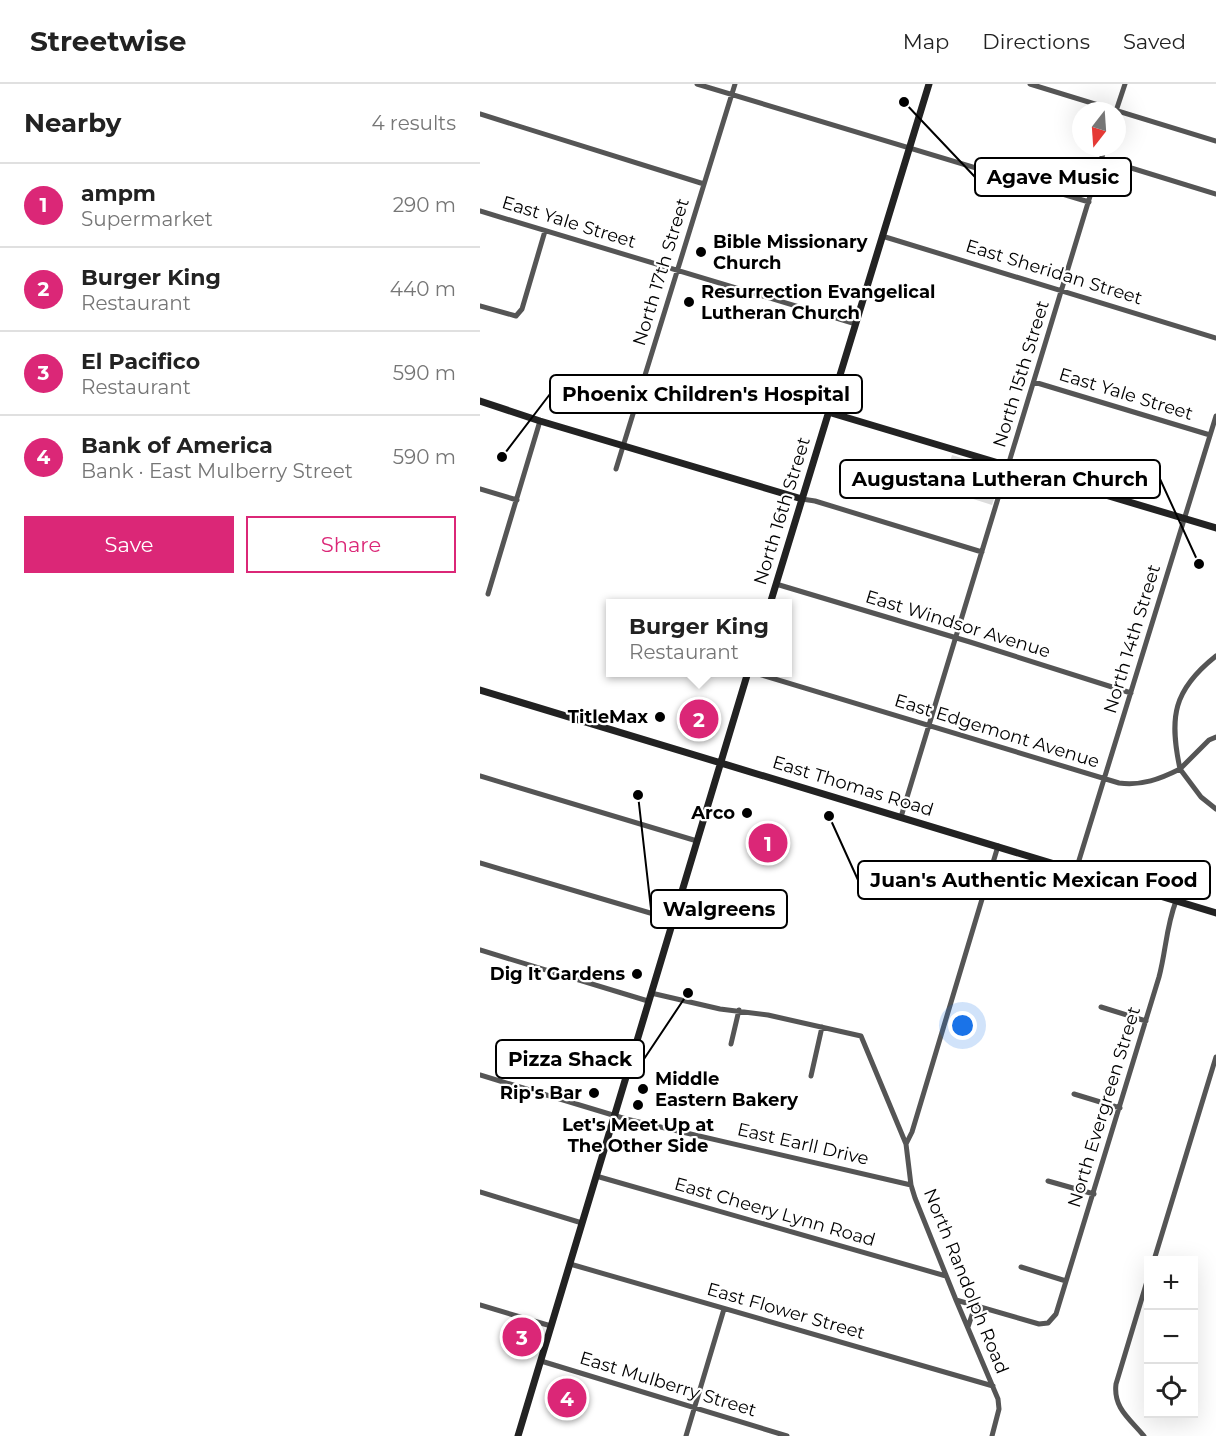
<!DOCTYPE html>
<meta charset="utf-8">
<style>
:root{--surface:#fff;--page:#f2f2f2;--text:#222;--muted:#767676;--line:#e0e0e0;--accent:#db2777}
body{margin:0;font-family:Montserrat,sans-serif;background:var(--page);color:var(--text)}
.controls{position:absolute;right:18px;bottom:18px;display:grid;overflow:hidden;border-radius:0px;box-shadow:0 6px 24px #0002}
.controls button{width:54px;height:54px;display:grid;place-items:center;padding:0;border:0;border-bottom:2px solid var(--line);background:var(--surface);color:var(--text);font:30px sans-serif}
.compass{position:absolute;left:592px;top:18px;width:54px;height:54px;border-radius:50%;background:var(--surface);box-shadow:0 6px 24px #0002;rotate:197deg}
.you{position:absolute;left:483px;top:942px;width:21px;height:21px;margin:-15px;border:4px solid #fff;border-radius:50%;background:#1a73e8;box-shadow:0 0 0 9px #1a73e833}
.badge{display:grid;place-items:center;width:39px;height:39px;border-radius:50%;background:var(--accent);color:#fff;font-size:20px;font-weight:700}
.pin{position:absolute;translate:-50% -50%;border:3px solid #fff;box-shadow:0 2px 6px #0006}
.popup{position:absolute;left:126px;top:515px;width:186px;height:78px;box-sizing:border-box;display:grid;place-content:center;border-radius:0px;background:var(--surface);filter:drop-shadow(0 2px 4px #0005);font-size:20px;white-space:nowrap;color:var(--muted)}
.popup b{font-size:22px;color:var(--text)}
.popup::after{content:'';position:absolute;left:50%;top:100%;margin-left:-12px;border:12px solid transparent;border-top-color:var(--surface)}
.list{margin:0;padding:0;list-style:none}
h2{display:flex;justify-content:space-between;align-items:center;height:78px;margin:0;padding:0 24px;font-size:26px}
h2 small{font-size:20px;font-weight:400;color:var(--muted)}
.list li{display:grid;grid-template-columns:39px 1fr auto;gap:18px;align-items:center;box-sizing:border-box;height:84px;padding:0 24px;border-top:2px solid var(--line)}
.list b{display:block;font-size:22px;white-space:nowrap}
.list p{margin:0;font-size:20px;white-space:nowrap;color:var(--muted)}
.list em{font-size:20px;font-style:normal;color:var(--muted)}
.actions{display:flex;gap:12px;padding:18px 24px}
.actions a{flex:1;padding:14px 0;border:2px solid var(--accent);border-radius:0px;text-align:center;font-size:21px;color:var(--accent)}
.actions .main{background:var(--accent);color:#fff}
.icon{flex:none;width:33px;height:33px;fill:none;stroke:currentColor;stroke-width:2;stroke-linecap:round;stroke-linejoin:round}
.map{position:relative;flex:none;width:736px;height:1352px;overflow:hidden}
header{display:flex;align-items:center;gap:36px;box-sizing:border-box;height:84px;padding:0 30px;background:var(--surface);border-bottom:2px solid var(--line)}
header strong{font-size:28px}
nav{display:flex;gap:33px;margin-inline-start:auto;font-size:21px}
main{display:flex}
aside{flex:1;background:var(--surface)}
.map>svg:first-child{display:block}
.green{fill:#dcdcdc}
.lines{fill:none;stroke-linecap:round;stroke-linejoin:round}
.street{stroke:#555;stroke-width:5}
.secondary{stroke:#222;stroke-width:7}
.poi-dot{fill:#000;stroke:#fff;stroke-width:2}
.labels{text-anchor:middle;stroke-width:4.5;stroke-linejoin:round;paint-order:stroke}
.street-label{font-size:18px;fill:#000;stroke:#fff}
.poi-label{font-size:18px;font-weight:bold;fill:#000;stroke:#fff;text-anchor:end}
.leader{fill:none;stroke:#000;stroke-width:2}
.callout-dot{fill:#000;stroke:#fff;stroke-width:2}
.callout{fill:#fff;stroke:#000;stroke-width:2}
.callout-label{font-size:20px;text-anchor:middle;font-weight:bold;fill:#000}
</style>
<header>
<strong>Streetwise</strong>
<nav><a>Map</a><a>Directions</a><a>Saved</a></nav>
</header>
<main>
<aside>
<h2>Nearby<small>4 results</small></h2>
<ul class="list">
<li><span class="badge">1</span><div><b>ampm</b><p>Supermarket</p></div><em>290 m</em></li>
<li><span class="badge">2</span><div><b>Burger King</b><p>Restaurant</p></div><em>440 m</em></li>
<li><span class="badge">3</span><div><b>El Pacifico</b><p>Restaurant</p></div><em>590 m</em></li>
<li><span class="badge">4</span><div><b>Bank of America</b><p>Bank · East Mulberry Street</p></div><em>590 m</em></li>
</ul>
<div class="actions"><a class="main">Save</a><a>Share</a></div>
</aside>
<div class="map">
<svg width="736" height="1352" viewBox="0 0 736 1352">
<rect width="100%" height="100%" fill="#fff"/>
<path class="green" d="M472,371L520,386L522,390L512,421L462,405Z"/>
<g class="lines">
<path class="street" d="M217,0L609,118
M550,0L736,57
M636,27L645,0
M0,30L224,100
M622,75L736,110
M0,127L376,240
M402,152L736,254
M0,222L36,232L42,225L65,147
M554,298L730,351
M136,385L255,0
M0,405L37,416
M322,415L335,417L502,468
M296,500L490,558L651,609
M8,510L60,337
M272,588L639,699C662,702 680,695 700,685L721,713L736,725
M700,685C689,633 693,606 736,572
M700,685L729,656L736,653
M0,692L217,757
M421,733L625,63
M0,779L194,836
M596,786L736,332
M0,866L168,917
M171,909L240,925L288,931L381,952L426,1060L431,1101L435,1114L476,1216L518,1315L519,1325L512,1352
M621,923L666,937
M251,960L259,926
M0,991L146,1035L431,1101
M331,992L342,943
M594,1010L640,1024
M426,1060L432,1048L518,762
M116,1092L466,1192
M568,1097L614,1110
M0,1108L102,1139
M674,1176L736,973
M90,1180L513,1302
M541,1183L586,1197
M476,1216L559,1240L568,1239L576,1230L679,893C686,867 686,843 696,817
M0,1221L71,1242
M488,1243L492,1231L503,1225
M61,1277L307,1352
M206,1352L244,1225
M664,1352C650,1335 633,1324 636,1300L668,1194"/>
<path class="secondary" d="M0,317L60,337L322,415
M348,328L736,444
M290,520L449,0
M0,606L736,829
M38,1352L268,588"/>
</g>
<g class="poi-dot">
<circle cx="221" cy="168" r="6"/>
<circle cx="209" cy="218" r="6"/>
<circle cx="180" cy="633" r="6"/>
<circle cx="267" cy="729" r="6"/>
<circle cx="157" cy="890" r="6"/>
<circle cx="163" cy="1005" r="6"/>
<circle cx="114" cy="1009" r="6"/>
<circle cx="158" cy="1021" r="6"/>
</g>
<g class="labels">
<g class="street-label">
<text transform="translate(89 138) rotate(17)" y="6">East Yale Street</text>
<text transform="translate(181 188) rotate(-73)" y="6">North 17th Street</text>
<text transform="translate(574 188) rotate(17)" y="6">East Sheridan Street</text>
<text transform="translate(541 290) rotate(-73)" y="6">North 15th Street</text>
<text transform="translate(646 310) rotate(17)" y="6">East Yale Street</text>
<text transform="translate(302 427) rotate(-73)" y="6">North 16th Street</text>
<text transform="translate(478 540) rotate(17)" y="6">East Windsor Avenue</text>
<text transform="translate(652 555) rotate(-73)" y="6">North 14th Street</text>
<text transform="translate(517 647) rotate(17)" y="6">East Edgemont Avenue</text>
<text transform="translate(373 702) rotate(17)" y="6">East Thomas Road</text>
<text transform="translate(624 1023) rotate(-73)" y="6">North Evergreen Street</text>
<text transform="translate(323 1060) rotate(13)" y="6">East Earll Drive</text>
<text transform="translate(295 1128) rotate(16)" y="6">East Cheery Lynn Road</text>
<text transform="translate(486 1197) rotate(68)" y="6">North Randolph Road</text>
<text transform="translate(306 1227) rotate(16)" y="6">East Flower Street</text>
<text transform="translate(188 1300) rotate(17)" y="6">East Mulberry Street</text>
</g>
<g class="poi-label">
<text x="233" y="164" text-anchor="start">Bible Missionary<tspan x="233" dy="21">Church</tspan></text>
<text x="221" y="214" text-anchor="start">Resurrection Evangelical<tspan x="221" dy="21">Lutheran Church</tspan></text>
<text x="168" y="639">TitleMax</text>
<text x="255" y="735">Arco</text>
<text x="145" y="896">Dig It Gardens</text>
<text x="175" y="1001" text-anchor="start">Middle<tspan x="175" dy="21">Eastern Bakery</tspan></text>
<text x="102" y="1015">Rip's Bar</text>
<text x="158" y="1047" text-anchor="middle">Let's Meet Up at<tspan x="158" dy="21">The Other Side</tspan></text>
</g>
</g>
<path class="leader" d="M424 18L495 93M22 373L70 310M719 480L680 395M349 732L378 796M158 711L171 825M208 909L164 975"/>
<g class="callout-dot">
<circle cx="424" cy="18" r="6"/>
<circle cx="22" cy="373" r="6"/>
<circle cx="719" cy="480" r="6"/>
<circle cx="349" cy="732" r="6"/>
<circle cx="158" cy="711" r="6"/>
<circle cx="208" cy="909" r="6"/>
</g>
<g class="callout">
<rect x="495" y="74" width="156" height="38" rx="6"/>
<rect x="70" y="291" width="312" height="38" rx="6"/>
<rect x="360" y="376" width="320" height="38" rx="6"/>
<rect x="378" y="777" width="352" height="38" rx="6"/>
<rect x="171" y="806" width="136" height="38" rx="6"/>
<rect x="16" y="956" width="148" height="38" rx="6"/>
</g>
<g class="callout-label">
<text x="573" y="100">Agave Music</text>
<text x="226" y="317">Phoenix Children's Hospital</text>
<text x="520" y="402">Augustana Lutheran Church</text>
<text x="554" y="803">Juan's Authentic Mexican Food</text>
<text x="239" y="832">Walgreens</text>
<text x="90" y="982">Pizza Shack</text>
</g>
</svg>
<div class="controls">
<button>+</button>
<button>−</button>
<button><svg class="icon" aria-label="locate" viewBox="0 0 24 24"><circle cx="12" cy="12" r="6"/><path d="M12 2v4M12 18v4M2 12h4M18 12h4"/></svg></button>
</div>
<svg class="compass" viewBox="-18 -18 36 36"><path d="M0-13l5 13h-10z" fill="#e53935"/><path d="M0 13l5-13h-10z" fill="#767676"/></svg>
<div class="you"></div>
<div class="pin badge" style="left:288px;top:759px">1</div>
<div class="pin badge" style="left:219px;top:635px">2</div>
<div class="popup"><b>Burger King</b>Restaurant</div>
<div class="pin badge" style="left:42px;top:1253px">3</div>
<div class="pin badge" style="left:87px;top:1314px">4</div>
</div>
</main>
